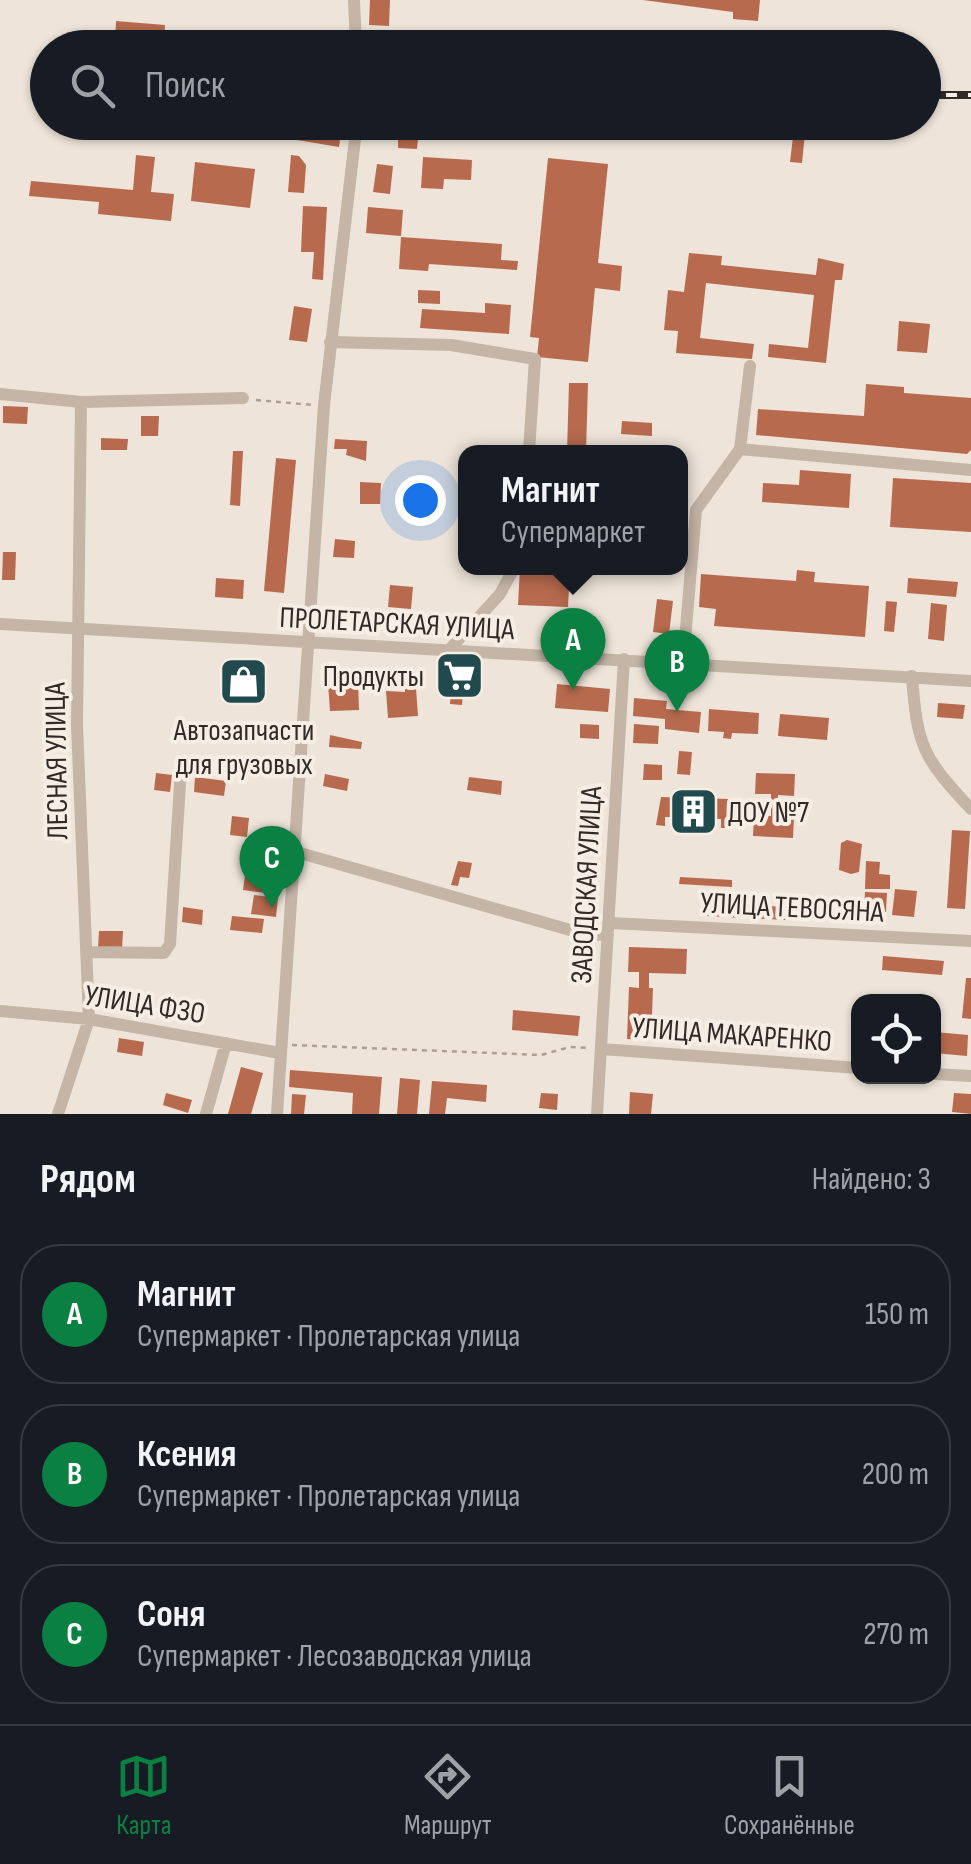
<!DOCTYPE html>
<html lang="ru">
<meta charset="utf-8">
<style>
:root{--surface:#171b24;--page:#242831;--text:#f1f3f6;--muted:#9ea1a6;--line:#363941;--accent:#0b8043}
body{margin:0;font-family:"Sofia Sans Condensed",sans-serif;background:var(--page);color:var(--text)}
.controls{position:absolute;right:30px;bottom:30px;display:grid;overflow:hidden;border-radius:20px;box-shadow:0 2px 8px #0004}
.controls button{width:90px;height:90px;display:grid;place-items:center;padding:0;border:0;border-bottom:2px solid var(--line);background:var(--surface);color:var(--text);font:50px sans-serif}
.you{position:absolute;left:420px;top:500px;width:35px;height:35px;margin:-25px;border:8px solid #fff;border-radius:50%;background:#1a73e8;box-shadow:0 0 0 15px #1a73e833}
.badge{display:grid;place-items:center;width:65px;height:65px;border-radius:50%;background:var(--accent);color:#fff;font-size:32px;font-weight:700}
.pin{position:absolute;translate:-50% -82px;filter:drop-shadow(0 2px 5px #0008)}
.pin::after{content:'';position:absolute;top:52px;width:35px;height:30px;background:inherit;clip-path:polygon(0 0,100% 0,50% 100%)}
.popup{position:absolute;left:458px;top:445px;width:230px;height:130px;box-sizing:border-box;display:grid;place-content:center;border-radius:20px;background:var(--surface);filter:drop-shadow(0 2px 8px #0005);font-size:32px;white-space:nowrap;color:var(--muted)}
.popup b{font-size:38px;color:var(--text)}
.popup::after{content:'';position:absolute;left:50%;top:100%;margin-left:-20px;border:20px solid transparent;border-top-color:var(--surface)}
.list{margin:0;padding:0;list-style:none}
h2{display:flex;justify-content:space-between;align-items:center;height:130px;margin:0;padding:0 40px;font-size:42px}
h2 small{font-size:32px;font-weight:400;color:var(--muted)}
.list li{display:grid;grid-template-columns:65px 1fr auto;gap:30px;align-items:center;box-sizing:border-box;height:140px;margin:0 20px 20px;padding:0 20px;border:2px solid var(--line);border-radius:40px}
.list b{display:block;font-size:38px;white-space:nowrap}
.list p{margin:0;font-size:32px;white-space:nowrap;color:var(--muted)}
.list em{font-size:32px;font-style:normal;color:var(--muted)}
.icon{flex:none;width:55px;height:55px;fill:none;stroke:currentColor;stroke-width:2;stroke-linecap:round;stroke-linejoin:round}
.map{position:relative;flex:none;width:971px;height:1114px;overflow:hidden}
.search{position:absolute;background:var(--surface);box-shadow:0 2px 8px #0004;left:30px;right:30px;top:30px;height:110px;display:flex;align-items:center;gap:25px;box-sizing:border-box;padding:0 35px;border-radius:55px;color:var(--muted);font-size:38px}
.sheet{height:610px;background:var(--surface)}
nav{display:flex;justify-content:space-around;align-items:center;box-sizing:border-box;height:140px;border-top:2px solid var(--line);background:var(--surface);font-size:28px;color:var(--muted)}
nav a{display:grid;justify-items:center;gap:5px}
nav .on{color:var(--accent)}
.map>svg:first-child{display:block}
.building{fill:#b76a4e}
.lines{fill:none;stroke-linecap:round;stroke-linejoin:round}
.path{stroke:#af9f91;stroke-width:2.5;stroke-dasharray:5 5;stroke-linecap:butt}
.minor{stroke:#c4b5a7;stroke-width:12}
.rail-casing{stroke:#312a26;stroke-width:8}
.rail{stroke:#f6eee5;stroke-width:4;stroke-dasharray:11;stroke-linecap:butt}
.labels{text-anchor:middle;stroke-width:8;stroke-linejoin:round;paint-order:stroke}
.street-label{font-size:30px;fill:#312a26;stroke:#f6eee5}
.poi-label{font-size:30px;fill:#312a26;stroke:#f6eee5;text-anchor:end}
</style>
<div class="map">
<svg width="971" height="1114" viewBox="0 0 971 1114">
<rect width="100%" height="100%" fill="#eee4d9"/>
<path class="building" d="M370,0H390L389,26L369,25Z
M643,0H760L758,21L733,19V12Z
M116,21L165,25L164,43H115Z
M502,30L524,32L523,48H501Z
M659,37L769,45V48H658Z
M531,40L594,45V48H530Z
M442,41L483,42V48H442Z
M720,122H793L792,131L805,133L802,163L790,162L793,137L755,134L756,128Z
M376,124L419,128L417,149L398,148V140L375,138Z
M298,126L341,132L339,147L297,140Z
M136,155L155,157L151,192L174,194L171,221L98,214L99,202L29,196L31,181L133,190Z
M291,155L299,156L306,165L304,193L288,192Z
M423,157L472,160L471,180L444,179L443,189L421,188Z
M548,158L608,164L598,263L622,266L620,291L595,288L588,362L537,357L539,338L530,337Z
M195,162L255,169L250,208L191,201Z
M377,164L393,166L390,194L373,192Z
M303,206L327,207L323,280L312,279L314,252H301Z
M368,207L403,210L401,236L366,233Z
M401,237L502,244L501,260L518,261L517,270L429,264L428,271L399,269Z
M689,253L722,256L721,265L816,275L818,258L844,264L842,280H835L826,363L768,357L769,344L808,348L814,295L706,283L700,338L754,344L752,359L676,353L678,331L664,330L668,290L684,292Z
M418,290L440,291V304L418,303Z
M485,303L511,305L509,334L420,328L422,309L485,313Z
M294,306L312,309L307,342L289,340Z
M899,321L930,324L927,353L897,351Z
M569,383H588L586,452H567Z
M866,384L904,387V393L971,398V450L967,454L756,435L758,409L864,416Z
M3,406L28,407L27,424L3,423Z
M141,416H159L158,436H141Z
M622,421L652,423V436L621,434Z
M101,438L128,439L127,450H101Z
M335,439L367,441L366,461L346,455L347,449H334Z
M233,451H243L240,506L230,505Z
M276,458L296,460L284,593L264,591Z
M800,470L851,474L849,508L762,502L763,483L799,485Z
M893,478L971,483V532L890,527Z
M360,482L381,483L380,504H360Z
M335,539L355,541L354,558L333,557Z
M3,552H16L15,580H2Z
M520,568H570L568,607L518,605Z
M797,570L815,572L814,582L869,586L865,637L714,626L716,609L699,607L701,574L796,581Z
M216,578L244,580L243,599L215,597Z
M908,578L958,582L956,597L907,593Z
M390,585L413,587L411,609L388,607Z
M657,599L673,601L669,634L653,632Z
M886,601L897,602L894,632L884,631Z
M931,603L947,605L944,641L928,639Z
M452,675L464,676L462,705L450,704Z
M236,678L257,681L255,703L234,701Z
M347,680L358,681L359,710L330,711L328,683L346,685Z
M557,684L610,689L608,712L555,708Z
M405,688H416L418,716L388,718L386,691L405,692Z
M634,698L667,701L666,709L701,712L699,733L665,729V719L633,716Z
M938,703L965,705L963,719L937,717Z
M709,709L759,713L758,734L732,733L731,739L723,738L724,732L708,731Z
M780,714L829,718L827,740L778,736Z
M580,724L599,725V739L580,738Z
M634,724L659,726L658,744L633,743Z
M330,735L362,742L361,749L329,747Z
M679,751L692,752L690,775L677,774Z
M644,764L662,765V780H643Z
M156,773L172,775L170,792L154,790Z
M756,773L795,774L794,796L778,795L777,816L794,817L793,838L753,836L754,815L771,816V794H755Z
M325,774L349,779L347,791L323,786Z
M195,777L226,781L224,796L194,792Z
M469,777L502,781L501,795L467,790Z
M661,797L728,799L730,828H721V819L665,817V826L656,825Z
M232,816L249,818L247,837L230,835Z
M952,830L970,831L965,909L947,908Z
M847,840L862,844L859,872L851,874L839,870L841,843Z
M458,861L472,863L469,878L460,877L458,886L451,885Z
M866,861L880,862L879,874L890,875V889H865Z
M245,875L268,877L266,893L243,890Z
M680,877L732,880V887L679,884Z
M895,889L917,891L914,917L892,915Z
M865,892L887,893L886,912L864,911Z
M254,895L278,898L276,917L251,914Z
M708,903L803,908V921L707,916Z
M183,907L203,910L202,925L182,922Z
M232,916L264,919L262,933L230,930Z
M99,931H123L122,949L98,948Z
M629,947L687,949L686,974L649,973V988H653L651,1040L627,1039L629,987L639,988V972H628Z
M883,956L944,961L942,975L882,970Z
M966,978H971V1019L962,1018Z
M513,1010L580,1016L578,1036L512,1030Z
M935,1032L968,1035L967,1056L934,1053Z
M119,1038L144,1042L142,1056L117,1052Z
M241,1067L263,1073L251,1114H228Z
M290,1070L382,1077L379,1114H352L353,1093L289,1087Z
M400,1078L420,1080L417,1114H397Z
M432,1081L487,1085L486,1102L447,1098L445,1114H429Z
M630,1092L653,1094L651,1114H629Z
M166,1093L192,1100L188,1113L163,1105Z
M541,1093L558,1094L557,1110L539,1108Z
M954,1093L971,1094V1114L952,1112Z
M292,1094L306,1095L304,1114H291Z"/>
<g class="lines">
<path class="path" d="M256,400L313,405
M292,1045L541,1055L570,1047L588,1048"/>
<path class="minor" d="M354,0L356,48
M330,342L451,345L535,359L529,452
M0,394L81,402L243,398
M740,449L750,366
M0,624L971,681
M449,650L500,594L514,568
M683,663L696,510L740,449L971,470
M912,676C917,746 923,758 971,809
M293,851L584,934L608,935
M610,923L971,941
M86,952L164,953L170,944L181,768
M0,1011L89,1019L280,1053
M602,1049L858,1068
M934,1074L971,1076
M58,1114L89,1019L77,725L81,402
M206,1114L226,1043
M277,1114L324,405L357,122
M597,1114L624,659"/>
<defs>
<path id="rail" d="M924,95H971"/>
</defs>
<use href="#rail" class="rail-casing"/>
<use href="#rail" class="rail"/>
</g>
<defs>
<symbol id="supermarket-square" viewBox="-11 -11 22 22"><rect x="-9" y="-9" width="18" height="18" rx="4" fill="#214a4e" stroke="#f6eee5"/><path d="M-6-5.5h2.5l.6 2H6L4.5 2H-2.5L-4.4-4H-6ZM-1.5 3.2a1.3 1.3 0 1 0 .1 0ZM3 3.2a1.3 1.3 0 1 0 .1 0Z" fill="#fff"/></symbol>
<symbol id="shop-square" viewBox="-11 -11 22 22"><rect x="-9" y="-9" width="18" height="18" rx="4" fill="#214a4e" stroke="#f6eee5"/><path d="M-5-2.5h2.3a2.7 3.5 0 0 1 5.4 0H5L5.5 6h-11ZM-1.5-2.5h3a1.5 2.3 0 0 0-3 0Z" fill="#fff"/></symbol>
<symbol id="building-square" viewBox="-11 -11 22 22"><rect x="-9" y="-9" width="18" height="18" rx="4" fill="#214a4e" stroke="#f6eee5"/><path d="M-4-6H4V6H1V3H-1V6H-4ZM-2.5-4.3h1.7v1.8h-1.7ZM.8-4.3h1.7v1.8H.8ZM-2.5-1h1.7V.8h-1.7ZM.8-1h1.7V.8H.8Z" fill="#fff"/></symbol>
</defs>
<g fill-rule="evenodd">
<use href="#supermarket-square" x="432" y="648" width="55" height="55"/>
<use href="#shop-square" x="216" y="654" width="55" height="55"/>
<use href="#building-square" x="666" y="784" width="55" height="55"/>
</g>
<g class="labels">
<g class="street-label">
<text transform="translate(397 623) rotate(3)" y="10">ПРОЛЕТАРСКАЯ УЛИЦА</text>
<text transform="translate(56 761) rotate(-91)" y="10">ЛЕСНАЯ УЛИЦА</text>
<text transform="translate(586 885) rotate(-87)" y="10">ЗАВОДСКАЯ УЛИЦА</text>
<text transform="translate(792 907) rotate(3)" y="10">УЛИЦА ТЕВОСЯНА</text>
<text transform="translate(145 1004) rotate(9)" y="10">УЛИЦА ФЗО</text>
<text transform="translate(732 1034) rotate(4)" y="10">УЛИЦА МАКАРЕНКО</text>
</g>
<g class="poi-label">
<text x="424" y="686">Продукты</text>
<text x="244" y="740" text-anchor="middle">Автозапчасти<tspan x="244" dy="34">для грузовых</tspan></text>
<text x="728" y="822" text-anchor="start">ДОУ №7</text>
</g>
</g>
</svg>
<div class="controls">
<button><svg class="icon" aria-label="locate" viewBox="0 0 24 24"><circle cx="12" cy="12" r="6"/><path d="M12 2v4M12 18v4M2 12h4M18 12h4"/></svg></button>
</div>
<div class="you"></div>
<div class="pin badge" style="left:573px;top:690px">A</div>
<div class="popup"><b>Магнит</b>Супермаркет</div>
<div class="pin badge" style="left:677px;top:712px">B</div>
<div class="pin badge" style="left:272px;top:908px">C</div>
<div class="search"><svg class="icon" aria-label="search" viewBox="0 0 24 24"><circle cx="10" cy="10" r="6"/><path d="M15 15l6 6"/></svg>Поиск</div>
</div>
<section class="sheet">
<h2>Рядом<small>Найдено: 3</small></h2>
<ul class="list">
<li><span class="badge">A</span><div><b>Магнит</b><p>Супермаркет · Пролетарская улица</p></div><em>150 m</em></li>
<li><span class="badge">B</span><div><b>Ксения</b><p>Супермаркет · Пролетарская улица</p></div><em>200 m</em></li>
<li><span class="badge">C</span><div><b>Соня</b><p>Супермаркет · Лесозаводская улица</p></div><em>270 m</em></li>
</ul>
</section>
<nav>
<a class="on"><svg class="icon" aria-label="map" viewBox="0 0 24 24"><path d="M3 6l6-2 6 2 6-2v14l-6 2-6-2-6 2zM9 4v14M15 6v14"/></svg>Карта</a>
<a><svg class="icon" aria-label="directions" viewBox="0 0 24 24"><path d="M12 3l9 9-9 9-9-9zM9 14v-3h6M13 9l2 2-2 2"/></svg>Маршрут</a>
<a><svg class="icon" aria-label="saved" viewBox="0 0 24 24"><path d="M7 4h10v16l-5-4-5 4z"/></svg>Сохранённые</a>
</nav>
